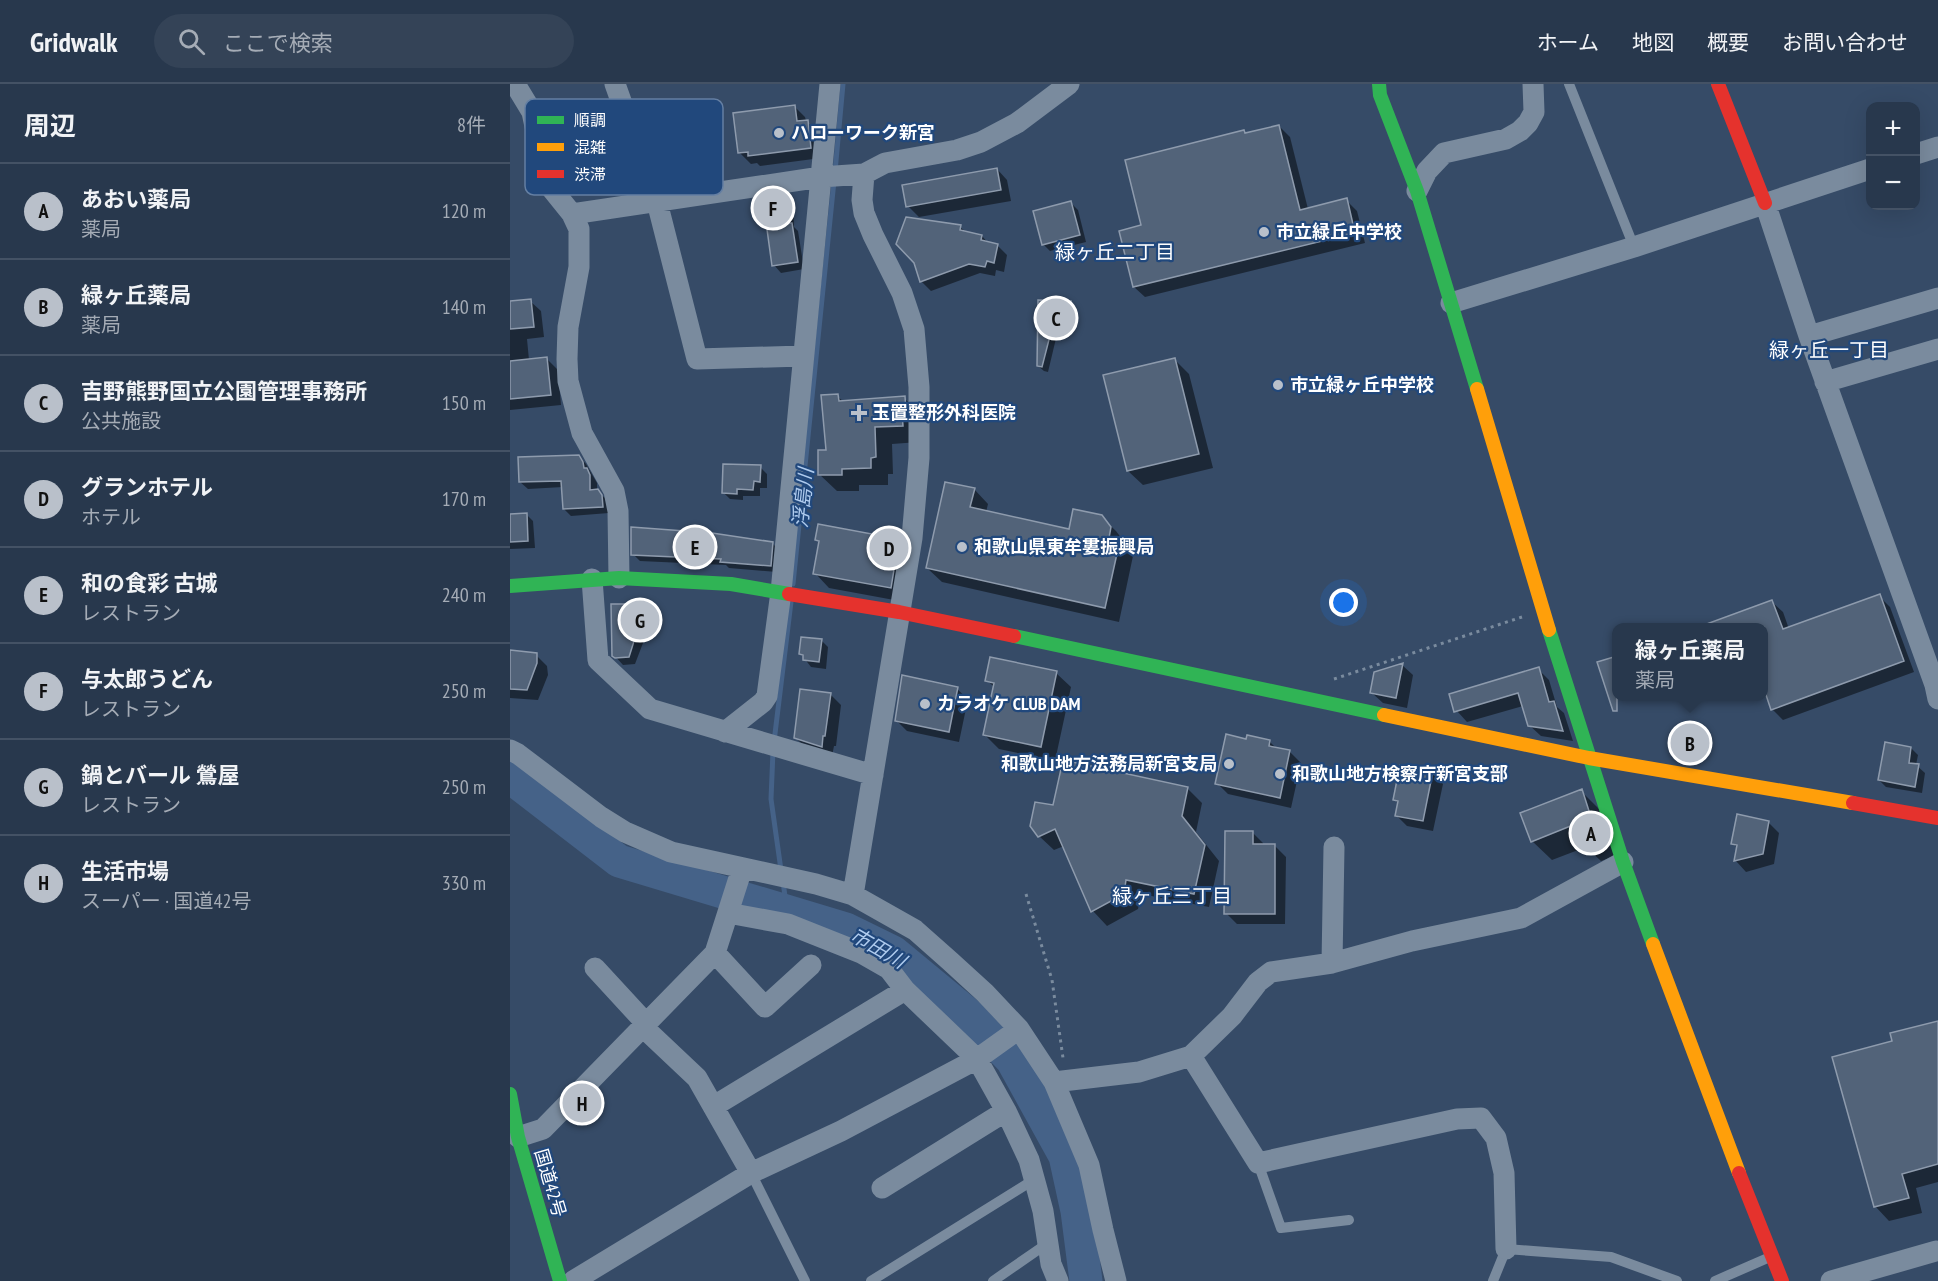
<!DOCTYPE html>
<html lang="ja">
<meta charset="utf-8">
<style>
:root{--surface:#28384d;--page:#344357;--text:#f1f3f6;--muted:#a5acb6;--line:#445265;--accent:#b9c0ca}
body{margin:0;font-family:"PT Sans Narrow","Noto Sans JP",sans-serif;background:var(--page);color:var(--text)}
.controls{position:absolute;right:18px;top:18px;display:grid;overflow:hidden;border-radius:12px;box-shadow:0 6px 24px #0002}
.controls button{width:54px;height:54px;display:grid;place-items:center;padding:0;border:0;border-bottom:2px solid var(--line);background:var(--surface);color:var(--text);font:30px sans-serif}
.you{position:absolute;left:834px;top:519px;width:21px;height:21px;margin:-15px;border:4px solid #fff;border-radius:50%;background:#1a73e8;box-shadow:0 0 0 9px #1a73e833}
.badge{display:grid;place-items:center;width:39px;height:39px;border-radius:50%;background:var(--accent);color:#111;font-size:20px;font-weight:700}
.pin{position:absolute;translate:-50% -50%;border:3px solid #fff;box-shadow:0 2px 6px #0006}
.popup{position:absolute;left:1102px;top:539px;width:156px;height:78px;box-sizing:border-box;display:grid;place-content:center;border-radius:12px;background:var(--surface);filter:drop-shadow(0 2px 4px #0005);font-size:20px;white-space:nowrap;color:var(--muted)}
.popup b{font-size:22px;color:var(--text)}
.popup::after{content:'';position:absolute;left:50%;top:100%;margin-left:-12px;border:12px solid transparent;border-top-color:var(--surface)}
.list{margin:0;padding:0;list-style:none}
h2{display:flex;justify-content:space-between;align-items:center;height:78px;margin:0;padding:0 24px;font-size:26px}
h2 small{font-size:20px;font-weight:400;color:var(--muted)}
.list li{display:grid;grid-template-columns:39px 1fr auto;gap:18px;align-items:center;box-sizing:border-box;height:96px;padding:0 24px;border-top:2px solid var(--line)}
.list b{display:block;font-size:22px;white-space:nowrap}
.list p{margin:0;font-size:20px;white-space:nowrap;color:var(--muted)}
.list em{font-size:20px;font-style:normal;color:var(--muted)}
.icon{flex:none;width:33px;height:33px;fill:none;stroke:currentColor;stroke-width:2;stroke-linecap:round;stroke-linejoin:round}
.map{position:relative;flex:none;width:1428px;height:1197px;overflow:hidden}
header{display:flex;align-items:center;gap:36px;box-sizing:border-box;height:84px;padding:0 30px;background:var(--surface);border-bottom:2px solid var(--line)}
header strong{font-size:28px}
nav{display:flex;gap:33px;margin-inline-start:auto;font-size:21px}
.search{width:420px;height:54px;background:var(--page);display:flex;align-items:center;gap:15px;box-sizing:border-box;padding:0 21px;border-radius:33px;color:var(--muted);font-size:22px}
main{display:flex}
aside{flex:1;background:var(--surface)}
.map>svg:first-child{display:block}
.shadow{fill:#0007}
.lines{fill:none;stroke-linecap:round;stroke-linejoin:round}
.stream{stroke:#456288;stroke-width:5}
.river{stroke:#456288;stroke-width:33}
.building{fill:#526379;stroke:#8e9bad;stroke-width:1.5}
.path{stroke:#7a8b9e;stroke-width:3;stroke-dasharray:3 4.5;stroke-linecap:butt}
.lane{stroke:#7a8b9e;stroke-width:10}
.street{stroke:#7a8b9e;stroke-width:21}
.fast{stroke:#30b455;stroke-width:14}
.slow{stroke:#ff9f0a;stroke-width:14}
.jam{stroke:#e5322d;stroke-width:14}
.poi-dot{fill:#b9c0ca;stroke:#21487c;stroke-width:2}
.labels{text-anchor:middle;stroke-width:4.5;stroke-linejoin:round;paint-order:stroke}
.poi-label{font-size:18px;font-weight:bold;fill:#fff;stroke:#21487c;text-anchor:start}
.street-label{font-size:18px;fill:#fff;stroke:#21487c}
.neighbourhood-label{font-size:20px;fill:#fff;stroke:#21487c}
.water-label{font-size:20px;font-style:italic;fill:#afcbee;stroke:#21487c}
.key{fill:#21487c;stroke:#647fa3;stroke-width:1.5}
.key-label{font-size:16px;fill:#fff}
</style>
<header>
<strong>Gridwalk</strong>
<div class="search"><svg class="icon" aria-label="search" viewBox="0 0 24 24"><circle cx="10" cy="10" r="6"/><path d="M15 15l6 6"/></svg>ここで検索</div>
<nav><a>ホーム</a><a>地図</a><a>概要</a><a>お問い合わせ</a></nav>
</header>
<main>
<aside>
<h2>周辺<small>8件</small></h2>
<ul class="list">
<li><span class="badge">A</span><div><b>あおい薬局</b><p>薬局</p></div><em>120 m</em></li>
<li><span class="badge">B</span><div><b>緑ヶ丘薬局</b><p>薬局</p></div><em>140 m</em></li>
<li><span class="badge">C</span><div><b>吉野熊野国立公園管理事務所</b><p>公共施設</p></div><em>150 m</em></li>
<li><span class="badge">D</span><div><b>グランホテル</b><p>ホテル</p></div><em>170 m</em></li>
<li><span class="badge">E</span><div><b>和の食彩 古城</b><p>レストラン</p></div><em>240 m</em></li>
<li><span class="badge">F</span><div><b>与太郎うどん</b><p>レストラン</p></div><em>250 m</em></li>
<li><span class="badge">G</span><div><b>鍋とバール 鶯屋</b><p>レストラン</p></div><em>250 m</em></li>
<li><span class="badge">H</span><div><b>生活市場</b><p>スーパー · 国道42号</p></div><em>330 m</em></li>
</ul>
</aside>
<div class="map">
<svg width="1428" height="1197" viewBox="0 0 1428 1197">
<rect width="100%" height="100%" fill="#364b67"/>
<path class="shadow" d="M284,22L295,33L296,37L308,48L311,74L250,82L247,79L241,80L230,69Z
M769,42L780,53L798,125L836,116L847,127L855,159L635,213L624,203L633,142L736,50Z
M487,85L497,96L501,117L409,133L398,122Z
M276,113L283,120L284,143L288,147L294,185L271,189L264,181L258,141L255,138Z
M561,119L568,126L576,158L540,167L533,160Z
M450,143L457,149L472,152L479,160L487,161L497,171L494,188L486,186L485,192L470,189L421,207L411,197Z
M20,217L31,227L34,253L17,255L19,276L37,275L48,286L51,321L0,326V219Z
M529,217L560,218L566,224L565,246H548L538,288L534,287L528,282Z
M665,276L679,290L703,384L633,401L618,387Z
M327,312L334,318L394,314L411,331L409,358L382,360L383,390H378V401H349V407H327L309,390L317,367Z
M69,372L76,380L87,399V407L95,414L99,429L61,432L54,425L53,403L18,405L10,398Z
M250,383L257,390V404H250V412H233V416L220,415L213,408Z
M464,405L478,420L476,428L560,447L591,433L606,447L615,459L614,463L623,472L609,538L432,498L417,484Z
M16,430L23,437L25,464L0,465V431Z
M307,456L388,457L403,471L395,518L319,504L305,489L310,459Z
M262,459L269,466L267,488L219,484L216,481L130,477L123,470Z
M1369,512L1380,523L1404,588L1273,636L1262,625L1254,601V544H1191L1262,518L1273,528L1279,545Z
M125,522L132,529L133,559L125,580L113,581L104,571Z
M311,556L318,563L316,585L301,583L291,570Z
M0,567L26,571L37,582L38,591L28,616L0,614Z
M892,581L903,591L897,624L873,619L862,609Z
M1028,585L1039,596L1047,623L1054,629L1063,657L1031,652L1019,641L1013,622L957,638L947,627Z
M546,589L561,603L545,677L489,665L475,651L485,604L477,596Z
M447,605L458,615L449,658L397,647L386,636Z
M320,610L331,621L326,662H324L322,672L297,665L286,654Z
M738,653L760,658L767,665L780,668L791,679L781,724L718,710L707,699L737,656Z
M1401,664L1408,671L1406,681L1415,689L1412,709L1376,703L1369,696Z
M922,689L933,700L923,747L897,742L886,731L889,720L885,716Z
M677,704L692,719L686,748L709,777L699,823L631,810L628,825L597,842L583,827L554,762L544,766L529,752L544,723Z
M1071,707L1090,726L1105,772L1091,777L1076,763L1042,776L1022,757Z
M1258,738L1269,749L1264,780L1236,788L1226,777L1228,765L1223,759Z
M742,748L753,759V762H765L776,773L775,840H727L716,829Z
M1428,938V1098L1406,1104L1412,1129L1379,1137L1365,1122Z"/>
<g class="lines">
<path class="stream" d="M325,88L333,0
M283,500L324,97
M264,658L281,518
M263,667L261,715L271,786
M273,798L277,826"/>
<path class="river" d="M0,693L109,777L336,845L383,868L458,930L502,976L555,1072L567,1127L576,1197"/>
</g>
<path class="building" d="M285,21L287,37L298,36L301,64L238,72V68L228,69L223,29Z
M769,41L790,126L837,114L845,149L623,203L609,147L631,141L615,76L734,46L735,49Z
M487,84L491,106L396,123L392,101Z
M276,111L278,139H282L288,178L262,182L256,138L253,139L251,115Z
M561,117L570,151L532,161L523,127Z
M396,133L451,141L450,146L472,151L471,156L488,160L484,179L477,177L475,183L459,180L410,198L404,179L386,160Z
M21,215L24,243L0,245V217Z
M528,216L561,217L560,241L543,240L532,283L527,282Z
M37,273L41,311L0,315V277Z
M665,274L689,370L617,387L593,291Z
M328,310L329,317L395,312L396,328H392L393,342L365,343L366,373L361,374V384L332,385V391H308V366H316L311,311Z
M69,371L73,378L74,384H77L80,391V406L88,405L92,411L93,423L53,425L51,397L9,398L8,373Z
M213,380L251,381L250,398L244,397L243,406L227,405V410L212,409Z
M435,398L465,404L460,423L559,445L563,425L592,431L601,443L599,454L610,456L595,524L416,484Z
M17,429L18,457L0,458V430Z
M308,440L389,455L381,504L303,490L309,457L305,456Z
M121,443L202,449L263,458L261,482L210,478L211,475L121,471Z
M1370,510L1394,577L1261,626L1254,605V543H1192L1191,542L1262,516L1273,545Z
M101,520H125L126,551L119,573L105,574L102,572Z
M291,553L312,555L309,578L293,576V571L289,570Z
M0,566L27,569V579L17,606L0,605Z
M1107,572V627H1103L1087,578Z
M480,573L547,587L531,663L473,651L484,599L475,597Z
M893,579L886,614L860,609L864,588Z
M1029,583L1039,618L1044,617L1053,647L1018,642L1008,609L944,628L939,610Z
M392,591L448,603L439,648L385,637Z
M290,605L321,609L315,652H313L312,663L284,654Z
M716,650L736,655L737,651L760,656L759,662L780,666L770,714L705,700Z
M1375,658L1401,663L1399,679L1409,680L1405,703L1368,696Z
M553,676L678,703L672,732L695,761L684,810L616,796L614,810L581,828L545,745L528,753L520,742L525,718L543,721Z
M890,681L923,687L913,737L885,732L888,717L883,716Z
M1072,705L1087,752L1070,759L1063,741L1021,758L1010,729Z
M1227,730L1259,737L1253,770L1224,777L1227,761L1221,760Z
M715,747H743V760H765V830H714Z
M1428,937V1080L1392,1090L1399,1114L1364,1123L1322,973L1382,957L1380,949Z"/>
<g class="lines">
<path class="path" d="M824,595L1012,533
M516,810L542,896L553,974"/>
<path class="lane" d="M1059,0L1124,163
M748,1079L771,1144L839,1136
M241,1089L295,1197
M361,1197L525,1095
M483,1197L538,1159
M983,1197L996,1165L1101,1173L1167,1197
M1205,1197L1260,1173"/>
<path class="street" d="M5,0L22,28L37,99L62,130L69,145V183L58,243L57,275L58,297L72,349L104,407L108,427L109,494
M105,0L147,118L187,275L293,272
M1406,70L1428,63
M907,107L917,87L934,69L996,55L1010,47L1018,39L1024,28L1023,0
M1255,119L1299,252L1425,601L1428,615
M62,130L311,93L354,90L375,79L447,66L471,58L507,39L559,0
M941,219L1124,163L1360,85
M1299,252L1428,214
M1315,298L1428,265
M82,495L88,576L140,625L363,691
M215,648L253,618L257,612L271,508L320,0
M0,666L8,670L91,733L115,748L161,768L306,800L343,811L405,846L440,877L475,909L509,945L544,998L579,1081L593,1146L606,1197
M343,811L402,454L409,374V303L404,245L392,209L363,151L354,129L352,116L354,90
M218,829L278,840L351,869L379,885L395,906L467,975L496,1027L519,1076L533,1127L541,1180L548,1197
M205,869L255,923L301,881
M822,879L824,763
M85,884L132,935L134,944L187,994L241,1089
M681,972L748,1079L947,1035L971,1034L986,1054L994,1089L996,1165
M544,998L629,988L681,972L722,932L748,898L761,888L822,879L902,857L1011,834L1113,778
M204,1022L395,906
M8,1053L33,1045L205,869L229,794V783
M372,1104L496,1027
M63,1197L241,1089L331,1047L467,975L509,945
M1321,1197L1426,1167"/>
<path class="fast" d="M869,0L870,11L907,107L967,305
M0,502L109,494L221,500L279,510
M1039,546L1113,778L1143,860
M504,552L874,631
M0,1010L8,1053L50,1197"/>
<path class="slow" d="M967,305L1039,546
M874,631L1079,674L1343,719
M1143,860L1229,1089"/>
<path class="jam" d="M1208,0L1255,119
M279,510L389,528L504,552
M1343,719L1428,734
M1229,1089L1272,1197"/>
</g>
<g class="poi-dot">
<circle cx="269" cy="49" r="6"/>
<circle cx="754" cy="148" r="6"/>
<circle cx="768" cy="301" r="6"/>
<path d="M346 320h6v6h6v6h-6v6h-6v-6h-6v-6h6z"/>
<circle cx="452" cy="463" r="6"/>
<circle cx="415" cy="620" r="6"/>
<circle cx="719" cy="680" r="6"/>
<circle cx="770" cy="690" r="6"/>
</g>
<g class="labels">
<g class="poi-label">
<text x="281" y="55">ハローワーク新宮</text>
<text x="766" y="154">市立緑丘中学校</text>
<text x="780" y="307">市立緑ヶ丘中学校</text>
<text x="362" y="335">玉置整形外科医院</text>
<text x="464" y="469">和歌山県東牟婁振興局</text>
<text x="427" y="626">カラオケ CLUB DAM</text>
<text x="707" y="686" text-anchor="end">和歌山地方法務局新宮支局</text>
<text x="782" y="696">和歌山地方検察庁新宮支部</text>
</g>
<g class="street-label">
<text transform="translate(40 1099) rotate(74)" y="6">国道42号</text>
</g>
<g class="neighbourhood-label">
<text x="605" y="175">緑ヶ丘二丁目</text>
<text x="1319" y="273">緑ヶ丘一丁目</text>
<text x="662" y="819">緑ヶ丘三丁目</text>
</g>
<g class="water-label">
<text transform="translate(293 414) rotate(-84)" y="7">浮島川</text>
<text transform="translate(368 864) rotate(30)" y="7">市田川</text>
</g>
</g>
<rect x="15" y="15" width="198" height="96" rx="9" class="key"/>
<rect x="27" y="32" width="27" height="8" fill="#30b455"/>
<rect x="27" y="59" width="27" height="8" fill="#ff9f0a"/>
<rect x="27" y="86" width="27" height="8" fill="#e5322d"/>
<g class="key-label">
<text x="64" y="42">順調</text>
<text x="64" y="69">混雑</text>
<text x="64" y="96">渋滞</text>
</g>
</svg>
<div class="controls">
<button>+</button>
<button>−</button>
</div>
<div class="you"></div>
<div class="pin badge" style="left:1081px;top:749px">A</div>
<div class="pin badge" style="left:1180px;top:659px">B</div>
<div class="popup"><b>緑ヶ丘薬局</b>薬局</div>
<div class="pin badge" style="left:546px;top:234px">C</div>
<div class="pin badge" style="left:379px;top:464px">D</div>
<div class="pin badge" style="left:185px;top:463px">E</div>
<div class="pin badge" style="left:263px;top:124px">F</div>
<div class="pin badge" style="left:130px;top:536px">G</div>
<div class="pin badge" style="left:72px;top:1019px">H</div>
</div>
</main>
